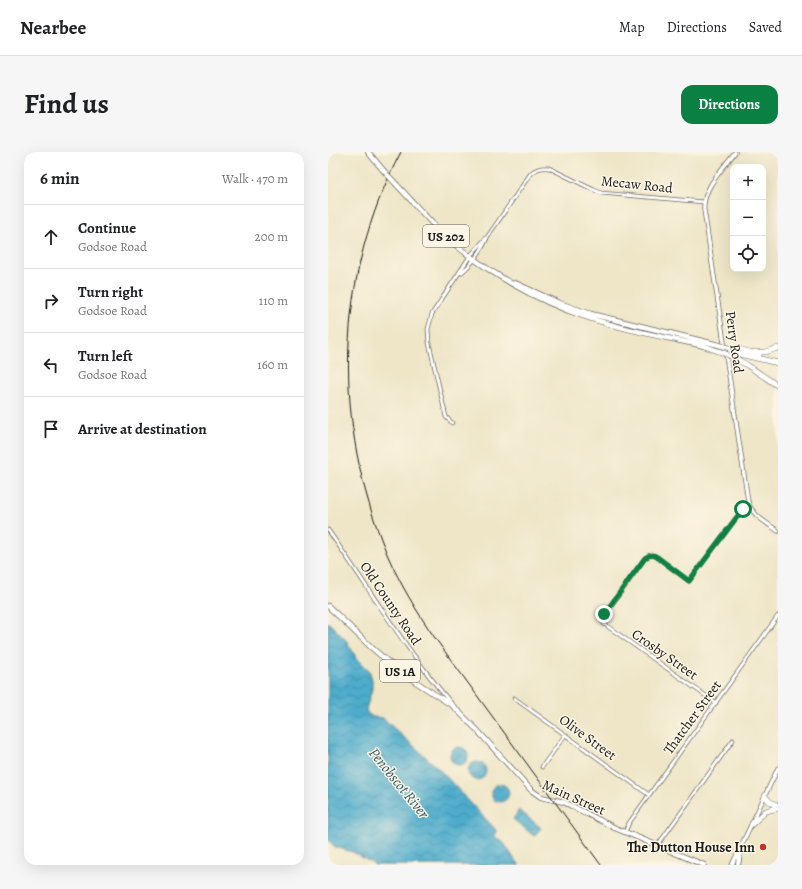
<!DOCTYPE html>
<meta charset="utf-8">
<style>
:root{--surface:#fff;--page:#f6f6f6;--text:#202124;--muted:#757577;--line:#e0e0e0;--accent:#0b8043}
body{margin:0;font-family:Alegreya,serif;background:var(--page);color:var(--text)}
.controls{position:absolute;right:12px;top:12px;display:grid;overflow:hidden;border-radius:8px;box-shadow:0 4px 16px #0002}
.controls button{width:36px;height:36px;display:grid;place-items:center;padding:0;border:0;border-bottom:1px solid var(--line);background:var(--surface);color:var(--text);font:20px sans-serif}
.stop{position:absolute;width:12px;height:12px;margin:-9px;border:3px solid #0b8043;border-radius:50%;background:#fff}
.stop.end{background:#0b8043;border-color:#fff;box-shadow:0 1px 4px #0008}
.list{margin:0;padding:0;list-style:none}
h2{display:flex;justify-content:space-between;align-items:center;height:52px;margin:0;padding:0 16px;font-size:17px}
h2 small{font-size:13px;font-weight:400;color:var(--muted)}
.list li{display:grid;grid-template-columns:26px 1fr auto;gap:12px;align-items:center;box-sizing:border-box;height:64px;padding:0 16px;border-top:1px solid var(--line)}
.list b{display:block;font-size:15px;white-space:nowrap}
.list p{margin:0;font-size:13px;white-space:nowrap;color:var(--muted)}
.list em{font-size:13px;font-style:normal;color:var(--muted)}
.icon{flex:none;width:22px;height:22px;fill:none;stroke:currentColor;stroke-width:2;stroke-linecap:round;stroke-linejoin:round}
.map{position:relative;flex:none;width:450px;height:713px;overflow:hidden;border-radius:12px}
header{display:flex;align-items:center;gap:24px;box-sizing:border-box;height:56px;padding:0 20px;background:var(--surface);border-bottom:1px solid var(--line)}
header strong{font-size:19px}
nav{display:flex;gap:22px;margin-inline-start:auto;font-size:14px}
.intro{display:flex;align-items:center;justify-content:space-between;box-sizing:border-box;height:96px;padding:0 24px}
h1{margin:0;font-size:28px}
.button{padding:10px 18px;border-radius:12px;background:var(--accent);color:#fff;font-size:14px;font-weight:700}
main{display:flex;gap:24px;padding:0 24px}
aside{flex:1;background:var(--surface);border-radius:12px;box-shadow:0 4px 16px #0002}
.map>svg:first-child{display:block}
.water{fill:url(#water-waves);stroke:#346474}
.lines{fill:none;stroke-linecap:round;stroke-linejoin:round}
.minor-casing{stroke:#666358;stroke-width:4.5}
.tertiary-casing{stroke:#666358;stroke-width:5}
.primary-casing{stroke:#666358;stroke-width:6}
.trunk-casing{stroke:#666358;stroke-width:6}
.motorway-casing{stroke:#666358;stroke-width:6}
.minor{stroke:#fff;stroke-width:3}
.tertiary{stroke:#fff;stroke-width:3.5}
.primary{stroke:#fff;stroke-width:4.5}
.trunk{stroke:#fff;stroke-width:4.5}
.motorway{stroke:#fff;stroke-width:5}
.rail{stroke:#1c1c1c;stroke-width:1}
.trunk-bridge-casing{stroke:#666358;stroke-width:6;stroke-linecap:butt}
.motorway-bridge-casing{stroke:#666358;stroke-width:6;stroke-linecap:butt}
.trunk-bridge{stroke:#fff;stroke-width:4.5}
.motorway-bridge{stroke:#fff;stroke-width:5}
.route{stroke:#0b8043;stroke-width:5}
.poi-dot{fill:#c8321e;stroke:#fcf5e5;stroke-width:1.5}
.labels{text-anchor:middle;stroke-width:3;stroke-linejoin:round;paint-order:stroke}
.shield{fill:#fcf5e5;stroke:#5f5d58;stroke-width:1}
.shield-label{font-size:13px;font-weight:bold;fill:#1c1c1c}
.street-label{font-size:14px;fill:#1c1c1c;stroke:#fcf5e5}
.poi-label{font-size:14px;font-weight:bold;fill:#1c1c1c;stroke:#fcf5e5;text-anchor:end}
.water-label{font-size:15px;font-style:italic;fill:#325d6b;stroke:#fcf5e5}
</style>
<header>
<strong>Nearbee</strong>
<nav><a>Map</a><a>Directions</a><a>Saved</a></nav>
</header>
<div class="intro"><h1>Find us</h1><a class="button">Directions</a></div>
<main>
<aside>
<h2>6 min<small>Walk · 470 m</small></h2>
<ul class="list">
<li><svg class="icon" aria-label="ahead" viewBox="0 0 24 24"><path d="M12 20V5M6 11l6-6 6 6"/></svg><div><b>Continue</b><p>Godsoe Road</p></div><em>200 m</em></li>
<li><svg class="icon" aria-label="right" viewBox="0 0 24 24"><path d="M7 20v-9h11M14 6l5 5-5 5"/></svg><div><b>Turn right</b><p>Godsoe Road</p></div><em>110 m</em></li>
<li><svg class="icon" aria-label="left" viewBox="0 0 24 24"><path d="M17 20v-9H6M10 6l-5 5 5 5"/></svg><div><b>Turn left</b><p>Godsoe Road</p></div><em>160 m</em></li>
<li><svg class="icon" aria-label="arrive" viewBox="0 0 24 24"><path d="M6 21V4h12l-3 4 3 4H6"/></svg><div><b>Arrive at destination</b></div></li>
</ul>
</aside>
<div class="map">
<svg width="450" height="713" viewBox="0 0 450 713">
<defs>
<pattern id="water-waves" width="16" height="10" patternUnits="userSpaceOnUse"><rect width="16" height="10" fill="#4daccc"/><path d="M0 5q4-4 8 0t8 0" fill="none" stroke="#3f8ba5"/></pattern>
</defs>
<rect width="100%" height="100%" fill="#fcf5e5"/>
<filter id="ink" filterUnits="userSpaceOnUse"><feTurbulence type="fractalNoise" baseFrequency=".025" numOctaves="2"/><feDisplacementMap in="SourceGraphic" scale="8" xChannelSelector="R" yChannelSelector="G"/><feConvolveMatrix kernelMatrix="1 2 1 2 8 2 1 2 1" color-interpolation-filters="sRGB"/></filter>
<filter id="wash" filterUnits="userSpaceOnUse"><feTurbulence type="fractalNoise" baseFrequency=".012" numOctaves="4" result="noise"/><feDisplacementMap in="SourceGraphic" scale="16" xChannelSelector="R" yChannelSelector="G"/><feGaussianBlur stdDeviation="0.9" result="paint"/><feColorMatrix in="noise" values="0 0 0 0 0 0 0 0 0 0 0 0 0 0 0 0 0 1.4 0 .05"/><feComposite in="paint" operator="in"/></filter>
<g filter="url(#wash)">
<rect width="100%" height="100%" fill="#efe6c8"/>
<path class="water" d="M0,470L18,488L28,505L41,518L44,527V537L38,557L39,561L45,565L55,566L112,618L168,678L167,685L176,691L187,708L192,713H47L25,700L7,695L0,688Z
M122 604a9 9 0 1 1 18 0a9 9 0 1 1-18 0Z
M140 619a9 9 0 1 1 18 0a9 9 0 1 1-18 0Z
M163 641a9 9 0 1 1 18 0a9 9 0 1 1-18 0Z
M191,658L213,676L206,684L185,667Z"/>
</g>
<g filter="url(#ink)">
<g class="lines">
<defs>
<path id="minor" d="M133,121C145,111 153,100 159,86
M124,271L118,265L101,191L100,177L104,162L142,104L160,84L203,21C209,16 214,15 221,16L266,38L273,41L376,50
M0,378C41,436 77,497 123,551
M186,546L321,643
M388,551L279,474L276,472L275,465L317,406C321,403 325,402 329,405L361,429L414,358L421,354
M214,615L237,583
M297,680L301,671L321,643L450,464
M329,694L405,588"/>
<path id="tertiary" d="M407,0C395,17 374,36 376,58L420,349C423,363 439,371 450,379
M404,713L450,616"/>
<path id="primary" d="M0,454L44,496L71,519L125,554L149,578L203,638L213,645L236,650L287,676L376,713
M410,713L413,694"/>
<path id="trunk" d="M40,0L55,18
M69,33C85,50 100,68 117,84C157,119 208,149 258,165C296,178 336,185 376,194
M187,131L231,151L263,162L391,193"/>
<path id="motorway" d="M376,194L393,200
M411,197L431,203
M402,200L450,211
M426,200H437L450,196
M403,204L419,213L450,234
M437,644L441,649L450,654
M424,672L438,659L450,656"/>
</defs>
<use href="#minor" class="minor-casing"/>
<use href="#tertiary" class="tertiary-casing"/>
<use href="#primary" class="primary-casing"/>
<use href="#trunk" class="trunk-casing"/>
<use href="#motorway" class="motorway-casing"/>
<use href="#minor" class="minor"/>
<use href="#tertiary" class="tertiary"/>
<use href="#primary" class="primary"/>
<use href="#trunk" class="trunk"/>
<use href="#motorway" class="motorway"/>
<path class="rail" d="M73,0C6,126 5,272 59,402C72,432 89,460 107,486L273,713"/>
<defs>
<path id="trunk-bridge" d="M55,18L69,33
M391,193L401,196"/>
<path id="motorway-bridge" d="M393,200L403,204"/>
</defs>
<use href="#trunk-bridge" class="trunk-bridge-casing"/>
<use href="#motorway-bridge" class="motorway-bridge-casing"/>
<use href="#trunk-bridge" class="trunk-bridge"/>
<use href="#motorway-bridge" class="motorway-bridge"/>
</g>
</g>
<g class="lines" filter="url(#ink)">
<path class="route" d="M276,462L317,406C321,403 325,402 329,405L361,429L415,357"/>
</g>
<circle class="poi-dot" cx="435" cy="695" r="4"/>
<g class="labels">
<g class="shield">
<rect x="95" y="73" width="46" height="22" rx="3"/>
<rect x="52" y="508" width="40" height="22" rx="3"/>
</g>
<g class="shield-label">
<text x="118" y="89">US 202</text>
<text x="72" y="524">US 1A</text>
</g>
<g class="street-label">
<text transform="translate(309 32) rotate(6)" y="5">Mecaw Road</text>
<text transform="translate(407 190) rotate(82)" y="5">Perry Road</text>
<text transform="translate(63 451) rotate(56)" y="5">Old County Road</text>
<text transform="translate(337 502) rotate(35)" y="5">Crosby Street</text>
<text transform="translate(364 565) rotate(-54)" y="5">Thatcher Street</text>
<text transform="translate(260 585) rotate(36)" y="5">Olive Street</text>
<text transform="translate(246 645) rotate(24)" y="5">Main Street</text>
</g>
<g class="poi-label">
<text x="427" y="700">The Dutton House Inn</text>
</g>
<g class="water-label">
<text transform="translate(71 631) rotate(51)" y="5">Penobscot River</text>
</g>
</g>
</svg>
<div class="controls">
<button>+</button>
<button>−</button>
<button><svg class="icon" aria-label="locate" viewBox="0 0 24 24"><circle cx="12" cy="12" r="6"/><path d="M12 2v4M12 18v4M2 12h4M18 12h4"/></svg></button>
</div>
<div class="stop" style="left:415px;top:357px"></div>
<div class="stop end" style="left:276px;top:462px"></div>
</div>
</main>
